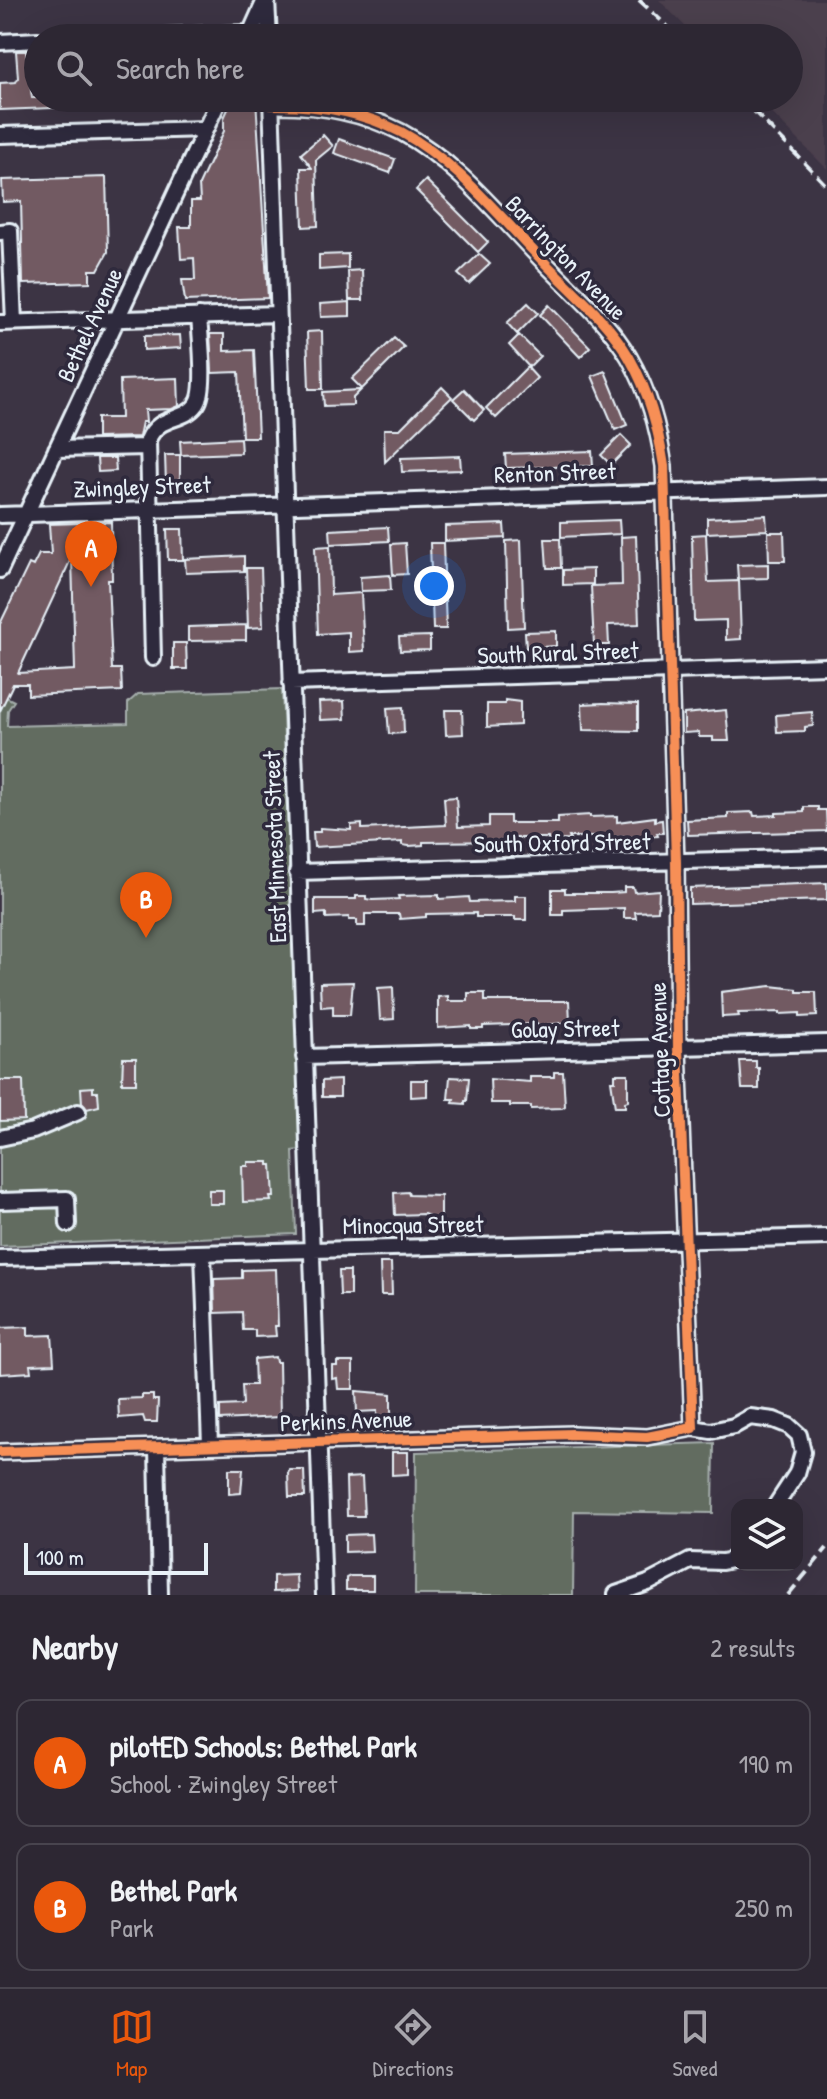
<!DOCTYPE html>
<meta charset="utf-8">
<style>
:root{--surface:#2d2733;--page:#39333f;--text:#f1f3f6;--muted:#a7a5ac;--line:#48444e;--accent:#ea580c}
body{margin:0;font-family:"Patrick Hand",sans-serif;background:var(--page);color:var(--text)}
.controls{position:absolute;right:24px;bottom:24px;display:grid;overflow:hidden;border-radius:16px;box-shadow:0 8px 32px #0002}
.controls button{width:72px;height:72px;display:grid;place-items:center;padding:0;border:0;border-bottom:2px solid var(--line);background:var(--surface);color:var(--text);font:40px sans-serif}
.scale{position:absolute;left:24px;bottom:20px;width:184px;box-sizing:border-box;padding-left:8px;border:4px solid #e8f1f8;border-top:0;font-size:22px;line-height:28px;white-space:nowrap;color:#e8f1f8;-webkit-text-stroke:6px #2f2a3d;paint-order:stroke}
.you{position:absolute;left:434px;top:586px;width:28px;height:28px;margin:-20px;border:6px solid #fff;border-radius:50%;background:#1a73e8;box-shadow:0 0 0 12px #1a73e833}
.badge{display:grid;place-items:center;width:52px;height:52px;border-radius:50%;background:var(--accent);color:#fff;font-size:26px;font-weight:700}
.pin{position:absolute;translate:-50% -66px;filter:drop-shadow(0 2px 4px #0008)}
.pin::after{content:'';position:absolute;top:42px;width:28px;height:24px;background:inherit;clip-path:polygon(0 0,100% 0,50% 100%)}
.list{margin:0;padding:0;list-style:none}
h2{display:flex;justify-content:space-between;align-items:center;height:104px;margin:0;padding:0 32px;font-size:34px}
h2 small{font-size:26px;font-weight:400;color:var(--muted)}
.list li{display:grid;grid-template-columns:52px 1fr auto;gap:24px;align-items:center;box-sizing:border-box;height:128px;margin:0 16px 16px;padding:0 16px;border:2px solid var(--line);border-radius:16px}
.list b{display:block;font-size:30px;white-space:nowrap}
.list p{margin:0;font-size:26px;white-space:nowrap;color:var(--muted)}
.list em{font-size:26px;font-style:normal;color:var(--muted)}
.icon{flex:none;width:44px;height:44px;fill:none;stroke:currentColor;stroke-width:2;stroke-linecap:round;stroke-linejoin:round}
.map{position:relative;flex:none;width:827px;height:1595px;overflow:hidden}
.search{position:absolute;background:var(--surface);box-shadow:0 8px 32px #0002;left:24px;right:24px;top:24px;height:88px;display:flex;align-items:center;gap:20px;box-sizing:border-box;padding:0 28px;border-radius:44px;color:var(--muted);font-size:30px}
.sheet{height:392px;background:var(--surface)}
nav{display:flex;justify-content:space-around;align-items:center;box-sizing:border-box;height:112px;border-top:2px solid var(--line);background:var(--surface);font-size:22px;color:var(--muted)}
nav a{display:grid;justify-items:center;gap:4px}
nav .on{color:var(--accent)}
.map>svg:first-child{display:block}
.built{fill:#4c3f4d}
.green{fill:#626c61;stroke:#a5aeac;stroke-width:2}
.building{fill:#725a62;stroke:#e8f1f8;stroke-width:2;fill-rule:evenodd}
.lines{fill:none;stroke-linecap:round;stroke-linejoin:round}
.minor-casing{stroke:#e8f1f8;stroke-width:20}
.minor{stroke:#2f2a3d;stroke-width:14}
.rail{stroke:#e8f1f8;stroke-width:4;stroke-dasharray:12 6;stroke-linecap:butt}
.cycleway-casing{stroke:#2f2a3d;stroke-width:15}
.cycleway{stroke:#f78f57;stroke-width:10}
.labels{text-anchor:middle;stroke-width:7;stroke-linejoin:round;paint-order:stroke}
.street-label{font-size:24px;fill:#e8f1f8;stroke:#2f2a3d}
</style>
<div class="map">
<svg width="827" height="1595" viewBox="0 0 827 1595">
<rect width="100%" height="100%" fill="#3c3444"/>
<filter id="ink" filterUnits="userSpaceOnUse"><feTurbulence type="fractalNoise" baseFrequency=".0125" numOctaves="2"/><feDisplacementMap in="SourceGraphic" scale="16" xChannelSelector="R" yChannelSelector="G"/><feConvolveMatrix kernelMatrix="1 2 1 2 8 2 1 2 1" color-interpolation-filters="sRGB"/></filter>
<g filter="url(#ink)">
<path class="built" d="M659,0H827V169L757,98H789V38H697Z"/>
<path class="green" d="M282,689L301,1150L293,1151L296,1234L0,1246V694L14,701L8,710L7,726L128,723V703L138,694Z
M714,1443L713,1513L574,1511L573,1595H415L416,1452Z"/>
<path class="building" d="M16,51H26L32,98H78V107L0,110V83L16,82L18,78Z
M233,98H256L268,298L185,301L182,280H195L194,258L181,259L179,227H191V201H200L199,185L224,131V118Z
M323,135L333,146L316,160L318,226L303,227L301,168H312L301,154Z
M339,139L395,159L390,173L334,153Z
M106,177L108,252L98,270H90V282L23,284L21,201L3,202L2,180Z
M426,180L488,242L478,252L416,190Z
M348,254V268L319,270V255Z
M479,254L490,264L469,284L458,274Z
M362,270L363,300H349L348,271Z
M350,302V316L321,317L320,304Z
M528,303L538,313L517,334L507,323Z
M549,305L590,347L580,357L540,315Z
M322,331L323,389H309L307,332Z
M210,334H224V351L254,350L258,437H242L239,372L212,373Z
M180,335L181,348L144,350V336Z
M519,335L540,356L529,367L509,345Z
M394,338L404,347L362,389L352,379Z
M527,367L537,378L496,418L486,408Z
M605,371L627,425L615,430L592,376Z
M178,378L179,406L172,409L145,410L146,422H142L139,437L97,438V418H121L120,380Z
M442,387L452,397L385,462L384,429H400Z
M464,389L484,410L474,420L453,399Z
M361,390L353,398V405L324,406L323,392Z
M621,435L631,445L611,465L601,455Z
M240,438L241,453L181,455L180,441Z
M592,451L593,466L506,468L505,454Z
M165,455H180V484H166Z
M460,456L461,470L402,472L401,458Z
M97,458H115L116,471L98,472Z
M766,515L767,530L707,533V518Z
M619,520L620,534L561,537V522Z
M111,522L112,580H108L112,669H121L122,691L28,695V684H13L0,711V624L29,564L33,566L39,554H51L49,524ZM72,557L75,670L18,673Z
M504,524L505,538L445,541V526Z
M388,527L389,541L331,544L330,530Z
M167,529H182L183,560H168Z
M768,532H784L785,561H769Z
M706,534L708,582L739,581L741,639L726,640V620L694,621L692,535Z
M636,536L639,624L608,625L609,645H594L591,586L622,585L621,537Z
M545,539H560L561,568H547Z
M521,540L524,627L508,628L506,541Z
M405,543L407,574L393,575L391,544Z
M430,543H443L446,629H433Z
M330,546L331,595L361,593L364,651L349,652V632L318,634L315,547Z
M244,556V571L186,573L185,559Z
M768,564V578L738,579L737,565Z
M246,568H261L263,627L248,628Z
M593,569V584L563,585V570Z
M390,575L391,590L361,591L360,577Z
M246,625V640L188,641V627Z
M556,631V646L526,648L525,632Z
M430,636V650L400,651L399,637Z
M173,643H186L187,669H173Z
M505,700L520,702V725L487,727V704H505Z
M344,701L345,719L320,720L319,702Z
M603,703L638,704V731L583,730L582,704Z
M403,707L404,733L389,734L387,708Z
M445,710H462L463,734L446,735Z
M726,710L729,741H713V737H699V732L684,733V714Z
M812,712L813,726L805,727V731L777,732L776,715Z
M456,797L458,827L489,826V816H510V823H558V817L590,815V817L617,816V822L655,817V821L662,820L663,833H657L658,836L636,837H569L570,840L548,841V838H510L511,841L423,842V845L409,846L402,845V842L314,847L313,832H320V828L351,830V825L362,824V829L446,825L444,798Z
M804,807H818V810H826L827,831L688,835L687,820L728,818V813L753,812L754,816L776,815V813L804,812Z
M827,883V900L690,904V888Z
M624,887H633L634,892L659,890L658,911L635,912L636,918H624V908L563,910V915H552V889H565V893H611L624,892Z
M439,895V899L469,897L470,902L515,901V896H526V920H515V917H476V913L426,914V917L400,919L399,914H365V926H357V920H349V917L326,918V913L315,914V899H356V896H366V899L372,900L399,899L398,896Z
M353,982L350,1015H333V1006L321,1007L320,983Z
M771,986L797,989V992H816L817,1016L800,1017V1013L780,1014V1012L738,1013L739,1016L722,1017L721,992Z
M393,987L394,1019L380,1020L378,988Z
M468,993H485V1001H569L570,1022L537,1026V1024L483,1026V1029H471V1026L438,1028V997L448,996V1001H468Z
M123,1058H136V1083H122Z
M740,1061H756V1068H759V1089H742Z
M554,1072H563L565,1106L562,1108L531,1109V1106H510V1103H491L490,1079L530,1082V1077H554Z
M615,1074H628V1101L625,1102V1107H615L611,1081H615Z
M450,1077L469,1078L467,1101H465V1104L453,1103L454,1099H448Z
M0,1080H23L24,1120L0,1121Z
M340,1080V1097H322V1081Z
M411,1080H427V1096L411,1097Z
M93,1087V1092H98L99,1106L87,1109L82,1103L81,1088Z
M248,1162H269V1165H272L274,1197H270L271,1201L243,1202L242,1166H248Z
M209,1190H223V1204H209Z
M408,1192L409,1195L441,1196V1220L429,1219V1216L424,1214L395,1215L394,1193Z
M380,1263H391L392,1295H381Z
M276,1269L278,1326H275L276,1336L255,1337V1330H243L242,1312L215,1313L214,1279L242,1278V1270Z
M339,1271H350V1295H340Z
M28,1327V1336L52,1335L54,1364L30,1365L31,1372L0,1374V1328Z
M275,1357L276,1362H279L280,1417L220,1420V1406L241,1405L243,1404L242,1385H255L254,1359Z
M337,1362H353V1389H338L337,1378L332,1379V1366H337Z
M356,1391L391,1394V1416H377V1411L357,1412Z
M142,1395H153V1400H158L157,1422H145L143,1416L119,1418L118,1399L142,1398Z
M392,1452H408V1474L392,1475Z
M229,1469H243L241,1493L229,1494Z
M290,1470H304L305,1497H289L288,1473Z
M362,1477L364,1516H347L346,1478Z
M371,1534L372,1551L345,1552V1535Z
M296,1575L297,1591L273,1592V1576Z
M350,1576H373V1590H346V1578Z"/>
<g class="lines">
<defs>
<path id="minor" d="M267,0L269,38
M105,38L250,33
M248,38L265,0
M0,42L38,40
M271,98L324,1595
M271,105C317,104 360,111 401,132C457,162 500,217 544,262C573,292 608,321 629,357C649,392 658,427 664,466L676,862L678,1048L693,1428
M0,135L205,129
M0,232L10,231L14,322
M0,323L278,314
M56,449L148,447
M0,515L827,487
M0,570L220,98
M153,658L148,440C159,414 183,423 197,404C207,391 200,335 199,316
M291,683L827,666
M297,872L827,857
M304,1057L827,1043
M0,1138L33,1131L78,1112
M0,1201L67,1199L68,1224
M203,1253L210,1445
M0,1258L827,1237
M157,1447L160,1595
M0,1452L572,1434L647,1437L693,1428L711,1431L734,1426L750,1417L774,1420L789,1426L799,1435L803,1452L797,1473L776,1505
M616,1594L648,1583L690,1561L722,1562L737,1559"/>
</defs>
<use href="#minor" class="minor-casing"/>
<use href="#minor" class="minor"/>
<path class="rail" d="M639,0L680,38
M741,98L827,186
M788,1595L827,1548"/>
<defs>
<path id="cycleway" d="M0,1452L572,1434L647,1437L693,1428L678,1048L676,862L664,466C658,427 649,392 629,357C608,321 573,292 544,262C500,217 457,162 401,132C360,111 317,104 271,105"/>
</defs>
<use href="#cycleway" class="cycleway-casing"/>
<use href="#cycleway" class="cycleway"/>
</g>
</g>
<g class="labels">
<g class="street-label">
<text transform="translate(566 258) rotate(46)" y="8">Barrington Avenue</text>
<text transform="translate(90 325) rotate(-65)" y="8">Bethel Avenue</text>
<text transform="translate(555 473) rotate(-2)" y="8">Renton Street</text>
<text transform="translate(142 487) rotate(-2)" y="8">Zwingley Street</text>
<text transform="translate(558 653) rotate(-2)" y="8">South Rural Street</text>
<text transform="translate(562 843) rotate(-1)" y="8">South Oxford Street</text>
<text transform="translate(275 847) rotate(-92)" y="8">East Minnesota Street</text>
<text transform="translate(565 1029) rotate(-1)" y="8">Golay Street</text>
<text transform="translate(660 1050) rotate(-92)" y="8">Cottage Avenue</text>
<text transform="translate(413 1225) rotate(-1)" y="8">Minocqua Street</text>
<text transform="translate(346 1421) rotate(-2)" y="8">Perkins Avenue</text>
</g>
</g>
</svg>
<div class="controls">
<button><svg class="icon" aria-label="layers" viewBox="0 0 24 24"><path d="M12 4l9 5-9 5-9-5zM3 14l9 5 9-5"/></svg></button>
</div>
<div class="scale">100 m</div>
<div class="you"></div>
<div class="pin badge" style="left:91px;top:587px">A</div>
<div class="pin badge" style="left:146px;top:938px">B</div>
<div class="search"><svg class="icon" aria-label="search" viewBox="0 0 24 24"><circle cx="10" cy="10" r="6"/><path d="M15 15l6 6"/></svg>Search here</div>
</div>
<section class="sheet">
<h2>Nearby<small>2 results</small></h2>
<ul class="list">
<li><span class="badge">A</span><div><b>pilotED Schools: Bethel Park</b><p>School · Zwingley Street</p></div><em>190 m</em></li>
<li><span class="badge">B</span><div><b>Bethel Park</b><p>Park</p></div><em>250 m</em></li>
</ul>
</section>
<nav>
<a class="on"><svg class="icon" aria-label="map" viewBox="0 0 24 24"><path d="M3 6l6-2 6 2 6-2v14l-6 2-6-2-6 2zM9 4v14M15 6v14"/></svg>Map</a>
<a><svg class="icon" aria-label="directions" viewBox="0 0 24 24"><path d="M12 3l9 9-9 9-9-9zM9 14v-3h6M13 9l2 2-2 2"/></svg>Directions</a>
<a><svg class="icon" aria-label="saved" viewBox="0 0 24 24"><path d="M7 4h10v16l-5-4-5 4z"/></svg>Saved</a>
</nav>
